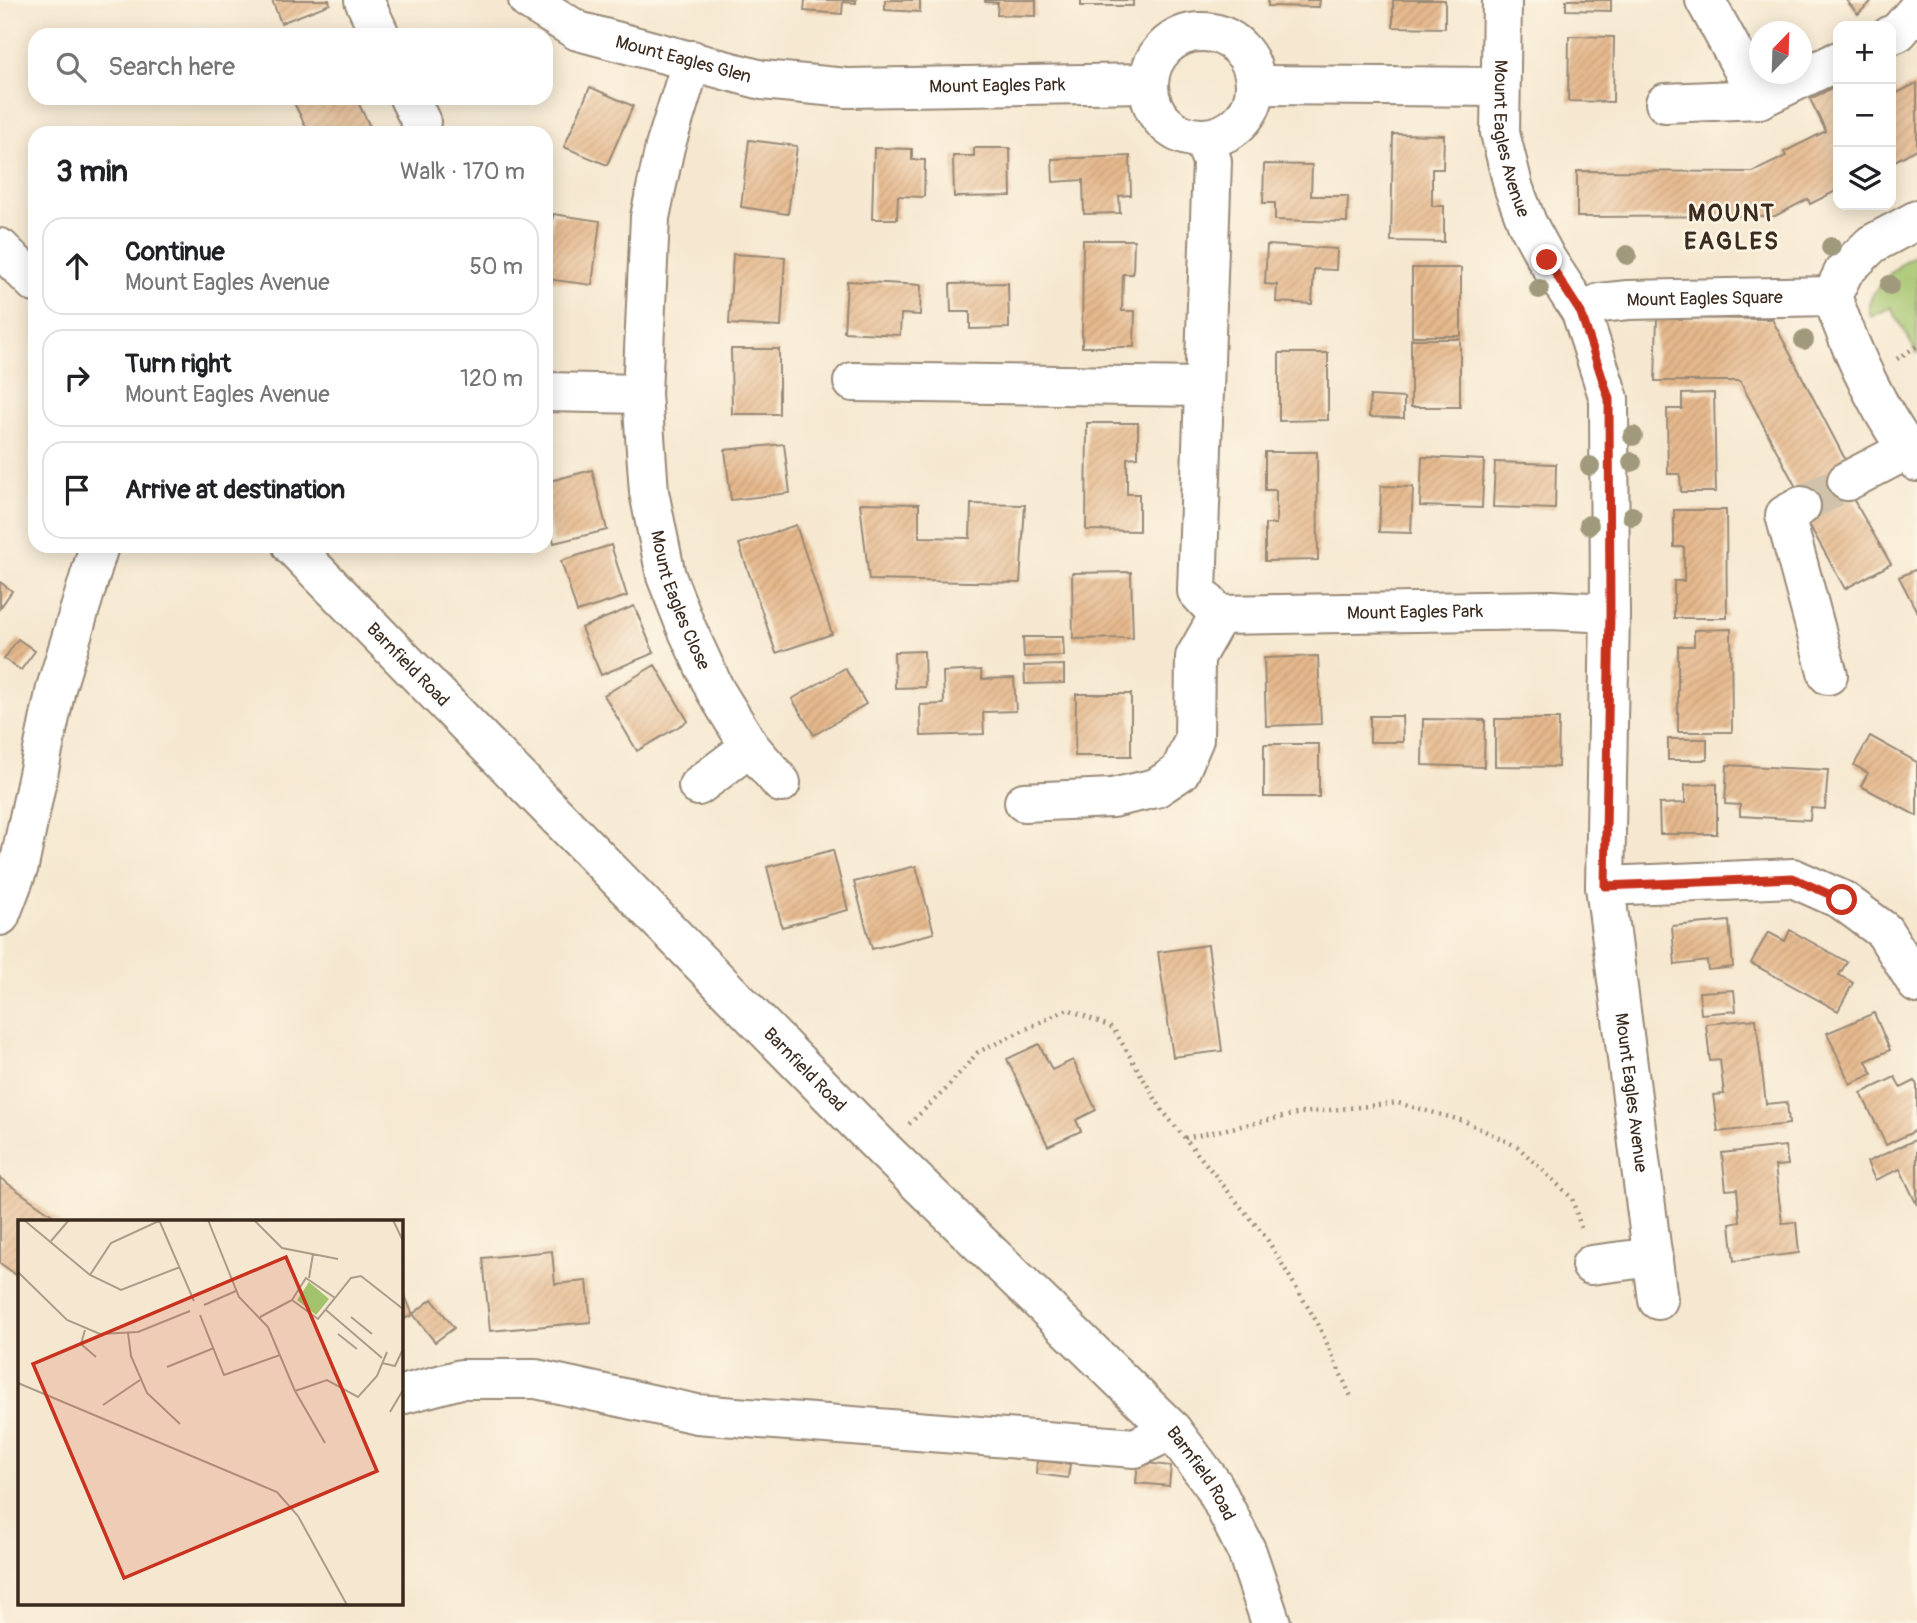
<!DOCTYPE html>
<meta charset="utf-8">
<style>
:root{--surface:#fff;--page:#f6f6f6;--text:#202124;--muted:#757577;--line:#e0e0e0}
body{margin:0;font-family:Pangolin,sans-serif;background:var(--page);color:var(--text)}
.controls{position:absolute;right:21px;top:21px;display:grid;overflow:hidden;border-radius:14px;box-shadow:0 4px 18px #0003}
.controls button{width:63px;height:63px;display:grid;place-items:center;padding:0;border:0;border-bottom:2px solid var(--line);background:var(--surface);color:var(--text);font:35px sans-serif}
.compass{position:absolute;left:1749px;top:21px;width:63px;height:63px;border-radius:50%;background:var(--surface);box-shadow:0 4px 18px #0003;rotate:23deg}
.stop{position:absolute;width:21px;height:21px;margin:-16px;border:5px solid #c8321e;border-radius:50%;background:#fff}
.stop.end{background:#c8321e;border-color:#fff;box-shadow:0 2px 7px #0008}
.list{margin:0;padding:0;list-style:none}
h2{display:flex;justify-content:space-between;align-items:center;height:91px;margin:0;padding:0 28px;font-size:30px}
h2 small{font-size:23px;font-weight:400;color:var(--muted)}
.list li{display:grid;grid-template-columns:46px 1fr auto;gap:21px;align-items:center;box-sizing:border-box;height:98px;margin:0 14px 14px;padding:0 14px;border:2px solid var(--line);border-radius:21px}
.list b{display:block;font-size:26px;white-space:nowrap}
.list p{margin:0;font-size:23px;white-space:nowrap;color:var(--muted)}
.list em{font-size:23px;font-style:normal;color:var(--muted)}
.icon{flex:none;width:38px;height:38px;fill:none;stroke:currentColor;stroke-width:2;stroke-linecap:round;stroke-linejoin:round}
.map{position:relative;flex:none;width:1917px;height:1623px;overflow:hidden}
.search{position:absolute;background:var(--surface);box-shadow:0 4px 18px #0003;left:28px;top:28px;width:525px;height:77px;display:flex;align-items:center;gap:18px;box-sizing:border-box;padding:0 24px;border-radius:21px;color:var(--muted);font-size:26px}
.panel{position:absolute;background:var(--surface);box-shadow:0 4px 18px #0003;left:28px;top:126px;width:525px;height:427px;border-radius:21px}
.map>svg:first-child{display:block}
.green{fill:#a2c36c;stroke:#6e7645;stroke-width:2}
.building{fill:url(#building-hatch)}
.lines{fill:none;stroke-linecap:round;stroke-linejoin:round}
.minor-tunnel{stroke:#d1c2ac;stroke-width:38;stroke-dasharray:38 19;stroke-linecap:butt}
.minor-casing{stroke:#988977;stroke-width:42}
.path{stroke:#988977;stroke-width:4.5;stroke-dasharray:2 5;stroke-linecap:butt}
.minor{stroke:#fff;stroke-width:38}
.tree{fill:#a0997b}
.route{stroke:#c8321e;stroke-width:9}
.labels{text-anchor:middle;stroke-width:5;stroke-linejoin:round;paint-order:stroke}
.street-label{font-size:18px;fill:#3b2a1e;stroke:#fcf5e5}
.district-label{font-size:24px;font-weight:bold;letter-spacing:2px;fill:#3b2a1e;stroke:#fcf5e5}
.inset-road{fill:none;stroke:#ab9c89;stroke-width:2}
.view{fill:#c8321e;fill-opacity:0.15;stroke:#c8321e;stroke-width:3.5}
.inset-edge{fill:none;stroke:#3b2a1e;stroke-width:3.5}
</style>
<div class="map">
<svg width="1917" height="1623" viewBox="0 0 1917 1623">
<defs>
<pattern id="building-hatch" width="6" height="6" patternUnits="userSpaceOnUse" patternTransform="scale(1.75)"><rect width="6" height="6" fill="#e5b88c"/><path d="M-1 1l2-2M0 6l6-6M5 7l2-2" fill="none" stroke="#c59e78"/></pattern>
</defs>
<rect width="100%" height="100%" fill="#fcf5e5"/>
<filter id="ink" filterUnits="userSpaceOnUse"><feTurbulence type="fractalNoise" baseFrequency=".0143" numOctaves="2"/><feDisplacementMap in="SourceGraphic" scale="14" xChannelSelector="R" yChannelSelector="G"/><feConvolveMatrix kernelMatrix="1 2 1 2 8 2 1 2 1" color-interpolation-filters="sRGB"/></filter>
<filter id="wash" filterUnits="userSpaceOnUse"><feTurbulence type="fractalNoise" baseFrequency=".00686" numOctaves="4" result="noise"/><feDisplacementMap in="SourceGraphic" scale="28" xChannelSelector="R" yChannelSelector="G"/><feGaussianBlur stdDeviation="1.57" result="paint"/><feColorMatrix in="noise" values="0 0 0 0 0 0 0 0 0 0 0 0 0 0 0 0 0 1.4 0 .05"/><feComposite in="paint" operator="in"/></filter>
<g filter="url(#wash)">
<rect width="100%" height="100%" fill="#f6e8d0"/>
<path class="green" d="M1917,254V354L1891,307L1871,317C1870,313 1869,309 1869,305C1872,287 1902,261 1917,254Z"/>
<g id="blocks">
<path class="building" d="M272,0H329L330,4L281,23Z
M805,0H856V3L843,2L842,14L804,11Z
M885,0H920V12L885,10Z
M985,0H1036V16L997,15L998,3L985,2Z
M1081,0H1133V6H1081Z
M1268,0H1320L1319,7L1268,6Z
M1393,0H1445V28L1393,27Z
M1566,0H1611V11L1566,10Z
M1846,0H1873L1858,14Z
M1569,36L1614,37L1613,102L1568,101Z
M1891,81L1897,93L1917,83V149L1891,163Z
M1838,85V190L1810,204L1808,199L1775,216L1577,217V171L1753,172L1786,156L1784,152L1826,131L1810,99Z
M590,87L633,106L607,165L564,147Z
M299,98H356L373,133H309L293,101Z
M1393,134L1444,135L1443,169H1432V206H1444V242L1391,241Z
M749,140L797,146L788,214L741,207Z
M874,148L912,149V160H925L924,197L898,196L897,219H872Z
M974,148H1010L1011,196L954,197L953,156H974Z
M1130,156L1131,195L1119,196L1120,213L1084,214L1083,180L1053,182L1052,159Z
M1264,164L1312,165L1311,196H1348L1347,222L1275,220V203H1263Z
M553,214L600,221L592,285L546,279Z
M1083,240H1134L1133,274H1123L1122,311H1135L1134,347H1082Z
M1267,245L1337,249L1336,270L1314,269L1312,304L1276,302L1277,285L1265,284Z
M733,254L785,257L781,327L729,324Z
M1412,268H1461V336H1412Z
M847,281L921,285L920,315L901,314L900,335L844,332Z
M1008,283L1009,328L970,329V312H951L950,284Z
M1657,318L1772,319L1846,461L1835,468L1891,564L1845,589L1805,517L1810,514L1740,381H1655Z
M1411,339H1460V407H1411Z
M731,349H779V414H732Z
M1279,353H1328V420L1279,421Z
M1714,393L1716,492H1681L1680,474H1668L1667,409H1682V394Z
M1370,396L1404,398V418L1369,417Z
M1087,423H1138V457L1127,458V494H1139V531L1086,530Z
M784,444L790,493L731,500L725,450Z
M1265,452H1317L1318,560L1265,561V524H1276V490H1265Z
M1422,457L1484,460L1482,508L1420,506Z
M1495,462L1556,464L1555,509L1493,507Z
M592,470L607,530L554,543L546,513V482Z
M1381,486L1413,487L1411,533L1379,532Z
M860,503L919,504V537L970,538L971,504L1025,505L1020,583L869,580Z
M1674,510H1726L1727,618H1674V581H1684V547H1674Z
M796,525L832,634L776,653L739,544Z
M611,545L627,596L577,612L561,561Z
M1917,569V612L1899,577Z
M1131,572L1133,638L1073,639L1072,573Z
M0,582L12,591L0,608Z
M634,606L654,653L601,675L581,628Z
M1731,629L1732,732H1678V646H1694V630Z
M1023,637H1063L1064,656L1024,657Z
M18,639L35,651L21,670L4,659Z
M924,651L925,687L895,688L894,652Z
M1318,656L1321,724L1266,726L1264,658Z
M655,665L688,721L637,751L604,695Z
M1064,665V683L1025,684L1024,666Z
M845,668L866,704L814,735L792,699Z
M981,670L982,679L1014,678L1016,711L983,712L984,734L921,736L920,705L944,704L943,672Z
M1076,694H1131V756H1075Z
M1370,716H1402L1403,742H1370Z
M1423,719L1485,720L1484,767L1422,765Z
M1495,719H1559L1558,767L1495,766Z
M1870,736L1917,762V816L1861,786L1868,773L1854,765Z
M1668,739H1707V760H1668Z
M1264,744H1319V797H1264Z
M1727,765L1828,770L1825,809L1811,808L1810,820L1740,816V805L1725,804Z
M1717,784V834H1660L1659,804L1685,803V785Z
M833,850L848,910L782,927L767,867Z
M916,866L934,933L872,949L854,882Z
M1729,921L1733,967L1708,970L1707,961L1675,965L1672,926Z
M1790,930L1847,962L1839,975L1853,983L1838,1011L1751,963L1768,932L1785,941Z
M1208,945L1222,1051L1173,1057L1158,952Z
M1734,990L1736,1011L1701,1014L1699,992Z
M1874,1013L1890,1050L1866,1061L1872,1074L1850,1084L1827,1033Z
M1756,1019L1766,1104L1787,1102L1789,1124L1718,1132L1713,1095L1724,1094L1720,1060L1710,1061L1706,1024Z
M1039,1044L1052,1070L1073,1060L1096,1110L1076,1120L1081,1131L1048,1146L1007,1059Z
M1895,1077L1901,1088L1915,1081L1917,1086V1130L1886,1145L1861,1093Z
M1917,1139V1205L1900,1169L1875,1180L1867,1162Z
M1785,1146L1788,1165L1775,1166L1782,1223L1796,1222L1799,1253L1734,1261L1730,1224L1740,1222L1737,1189L1726,1190L1722,1153Z
M0,1178L62,1222H19V1277L0,1263Z
M552,1251L555,1284L587,1281L591,1322L490,1331L483,1258Z
M401,1286L413,1315L401,1320Z
M432,1299L454,1328L435,1342L413,1314Z
M1037,1460L1070,1464L1068,1478L1036,1474Z
M1138,1462L1171,1466L1169,1486L1136,1483Z"/>
</g>
</g>
<g filter="url(#ink)">
<use href="#blocks" fill-opacity="0" stroke="#988977" stroke-width="2"/>
<g class="lines">
<path class="minor-tunnel" d="M1801,506L1847,481"/>
<defs>
<g id="minor">
<path d="M364,0L380,35"/>
<path id="s1" d="M528,0L578,31L762,80L847,88L1148,83"/>
<path id="s2" d="M1502,0L1500,133L1514,189L1527,223L1547,260L1581,312L1609,399L1610,613L1605,886L1658,1300"/>
<path d="M1705,0L1759,99"/>
<circle cx="1202" cy="85" r="53"/>
<path d="M1891,35L1898,32L1917,10"/>
<path id="s3" d="M692,60L665,147L650,217L642,394L649,492L666,576L686,627L715,690L750,747L781,783"/>
<path d="M1255,85L1500,87"/>
<path d="M409,98L421,122"/>
<path d="M1665,103L1759,99L1838,61"/>
<path id="s4" d="M1202,138L1212,161L1197,591L1219,615L1551,610L1610,613"/>
<path d="M1917,220L1872,244L1844,271L1832,296C1852,353 1879,414 1917,462"/>
<path d="M0,248L35,283"/>
<path id="s5" d="M1581,312L1600,303L1628,300L1832,296"/>
<path d="M853,382L1204,387"/>
<path d="M546,392L642,394"/>
<path d="M1847,481L1907,450"/>
<path d="M1801,506L1785,515L1828,675"/>
<path id="s6" d="M292,546L883,1149L1172,1430L1214,1486L1247,1552L1271,1623"/>
<path d="M698,786L750,747"/>
<path d="M1024,802L1112,798L1156,788L1180,772L1194,739L1195,657L1219,615"/>
<path d="M1605,886L1793,878L1842,900L1884,931L1917,984"/>
<path d="M0,916L19,866L56,688L99,546"/>
<path d="M1591,1265L1653,1257"/>
<path d="M401,1395L461,1379H536L697,1414L1135,1448L1172,1430"/>
</g>
</defs>
<use href="#minor" class="minor-casing"/>
<path class="path" d="M1897,359L1917,346
M909,1124L945,1090L978,1052L1068,1009L1113,1028L1162,1110L1267,1239L1318,1324L1352,1399
M1185,1138L1301,1113L1398,1103L1464,1121L1518,1147L1572,1198L1582,1231"/>
<use href="#minor" class="minor"/>
</g>
<g class="tree">
<circle cx="1831" cy="247" r="10"/>
<circle cx="1627" cy="255" r="10"/>
<circle cx="1890" cy="285" r="10"/>
<circle cx="1539" cy="289" r="10"/>
<circle cx="1804" cy="340" r="10"/>
<circle cx="1633" cy="436" r="10"/>
<circle cx="1632" cy="462" r="10"/>
<circle cx="1590" cy="466" r="10"/>
<circle cx="1632" cy="516" r="10"/>
<circle cx="1589" cy="525" r="10"/>
</g>
</g>
<g class="lines" filter="url(#ink)">
<path class="route" d="M1547,260L1581,313L1609,399L1610,612L1605,886L1793,878L1842,900"/>
</g>
<g class="labels">
<g class="street-label">
<text dy="6" stroke="none"><textPath href="#s1" startOffset="168">Mount Eagles Glen</textPath></text>
<text dy="6" stroke="none"><textPath href="#s1" startOffset="485">Mount Eagles Park</textPath></text>
<text dy="6" stroke="none"><textPath href="#s2" startOffset="140">Mount Eagles Avenue</textPath></text>
<text dy="6" stroke="none"><textPath href="#s5" startOffset="126">Mount Eagles Square</textPath></text>
<text dy="6" stroke="none"><textPath href="#s3" startOffset="551">Mount Eagles Close</textPath></text>
<text dy="6" stroke="none"><textPath href="#s4" startOffset="684">Mount Eagles Park</textPath></text>
<text dy="6" stroke="none"><textPath href="#s6" startOffset="166">Barnfield Road</textPath></text>
<text dy="6" stroke="none"><textPath href="#s6" startOffset="733">Barnfield Road</textPath></text>
<text dy="6" stroke="none"><textPath href="#s2" startOffset="1118">Mount Eagles Avenue</textPath></text>
<text dy="6" stroke="none"><textPath href="#s6" startOffset="1300">Barnfield Road</textPath></text>
</g>
<g class="district-label">
<text x="1732" y="221">MOUNT<tspan x="1732" dy="28">EAGLES</tspan></text>
</g>
</g>
<g transform="translate(18 1220)">
<rect width="385" height="385" fill="#f6e8d0"/>
<path d="M291,62L311,79L298,95L279,80Z" fill="#a2c36c"/>
<path class="inset-road" d="M6,0L72,55L103,70L162,47M141,0L176,81M190,0L221,77L250,107L277,171L307,223M236,0L264,28L320,39M375,0L385,21M33,21L51,0M0,52L49,100L82,114L120,112L172,91M72,55L93,23L143,0M288,58L317,78L300,99L274,80ZM291,58L295,34M317,78L333,58L343,56L385,89M186,85L218,71M308,90L364,138M182,95L206,155L262,135M242,97L274,80M333,97L354,114M67,110L63,124L78,137M110,113L113,136L129,173L162,204M320,114L339,129M364,143L377,146L385,129M149,147L196,128M0,163L259,272L280,296L329,385M277,171L309,160L340,177L359,156L369,132M85,185L122,160M372,192L385,170"/>
<path class="view" d="M268,37L359,251L106,358L15,144Z"/>
<rect width="385" height="385" class="inset-edge"/>
</g>
</svg>
<div class="controls">
<button>+</button>
<button>−</button>
<button><svg class="icon" aria-label="layers" viewBox="0 0 24 24"><path d="M12 4l9 5-9 5-9-5zM3 14l9 5 9-5"/></svg></button>
</div>
<svg class="compass" viewBox="-18 -18 36 36"><path d="M0-13l5 13h-10z" fill="#e53935"/><path d="M0 13l5-13h-10z" fill="#757577"/></svg>
<div class="stop" style="left:1842px;top:900px"></div>
<div class="stop end" style="left:1547px;top:260px"></div>
<div class="search"><svg class="icon" aria-label="search" viewBox="0 0 24 24"><circle cx="10" cy="10" r="6"/><path d="M15 15l6 6"/></svg>Search here</div>
<section class="panel">
<h2>3 min<small>Walk · 170 m</small></h2>
<ul class="list">
<li><svg class="icon" aria-label="ahead" viewBox="0 0 24 24"><path d="M12 20V5M6 11l6-6 6 6"/></svg><div><b>Continue</b><p>Mount Eagles Avenue</p></div><em>50 m</em></li>
<li><svg class="icon" aria-label="right" viewBox="0 0 24 24"><path d="M7 20v-9h11M14 6l5 5-5 5"/></svg><div><b>Turn right</b><p>Mount Eagles Avenue</p></div><em>120 m</em></li>
<li><svg class="icon" aria-label="arrive" viewBox="0 0 24 24"><path d="M6 21V4h12l-3 4 3 4H6"/></svg><div><b>Arrive at destination</b></div></li>
</ul>
</section>
</div>
